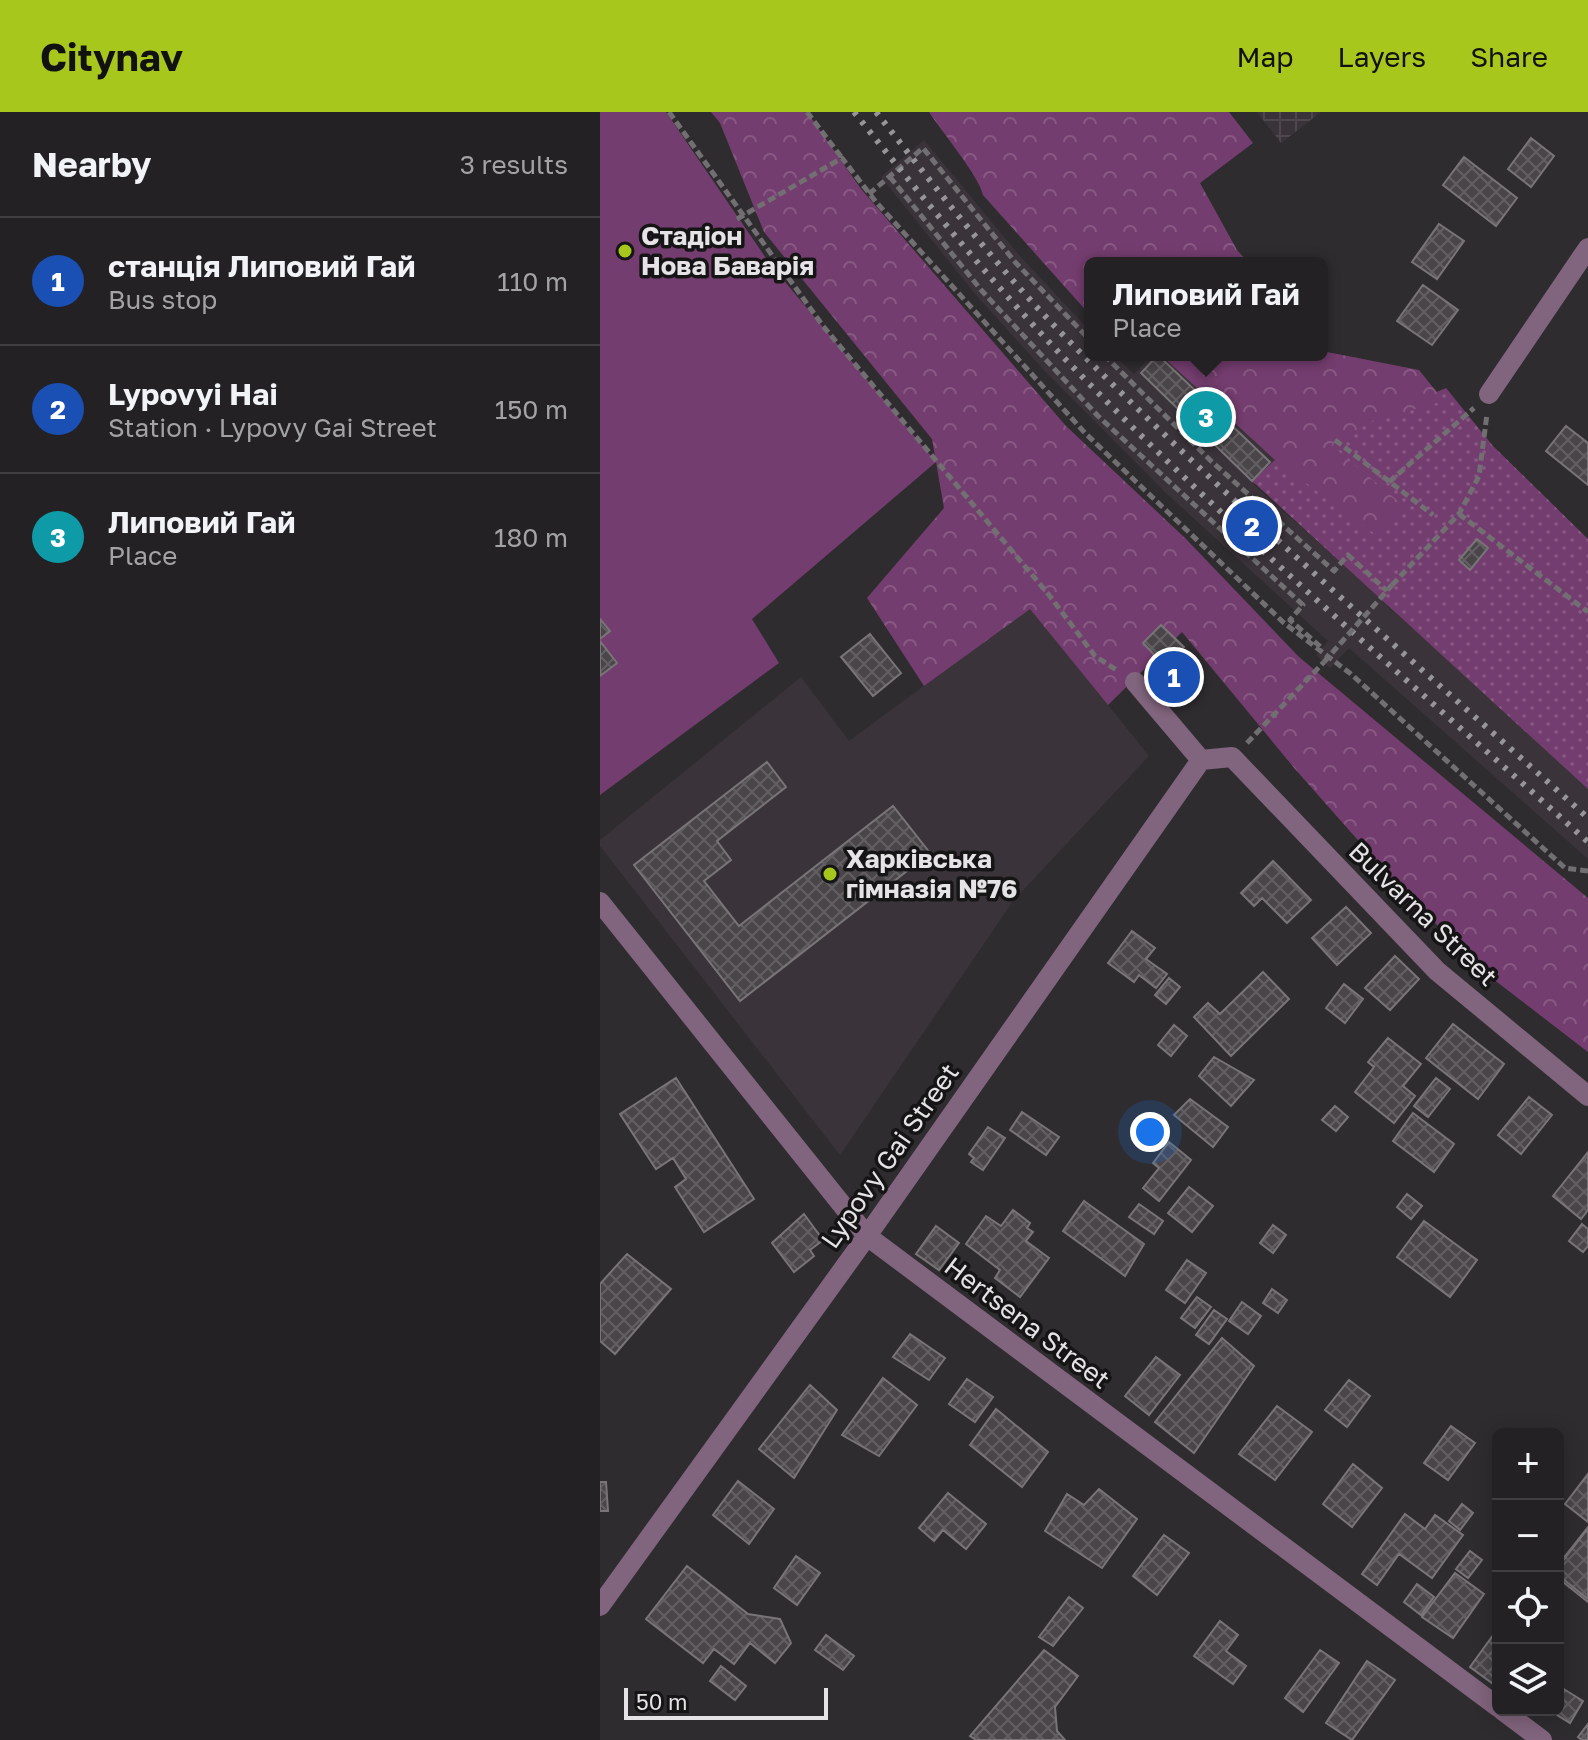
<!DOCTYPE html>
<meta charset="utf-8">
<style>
:root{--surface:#232123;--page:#2b292b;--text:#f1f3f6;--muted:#a3a3a6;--line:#403e41;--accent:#a8c71c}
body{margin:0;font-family:"Golos Text",sans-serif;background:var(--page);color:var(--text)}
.controls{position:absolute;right:24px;bottom:24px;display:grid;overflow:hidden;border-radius:12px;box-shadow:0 4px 20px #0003}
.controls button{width:72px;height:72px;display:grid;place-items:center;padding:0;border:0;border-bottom:2px solid var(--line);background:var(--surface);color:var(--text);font:40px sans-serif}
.scale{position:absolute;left:24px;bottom:20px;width:204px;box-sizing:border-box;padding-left:8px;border:4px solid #e5e3e5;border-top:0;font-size:22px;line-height:28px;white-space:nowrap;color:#e5e3e5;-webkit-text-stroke:6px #161516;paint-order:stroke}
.you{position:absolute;left:550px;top:1020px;width:28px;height:28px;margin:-20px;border:6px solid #fff;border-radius:50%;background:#1a73e8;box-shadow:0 0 0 12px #1a73e833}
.badge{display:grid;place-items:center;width:52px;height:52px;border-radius:50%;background:var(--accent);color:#fff;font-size:26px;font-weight:700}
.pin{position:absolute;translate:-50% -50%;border:4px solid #fff;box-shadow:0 2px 8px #0006}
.popup{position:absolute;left:484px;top:145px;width:244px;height:104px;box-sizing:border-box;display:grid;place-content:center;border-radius:12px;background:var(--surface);filter:drop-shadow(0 2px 6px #0005);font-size:26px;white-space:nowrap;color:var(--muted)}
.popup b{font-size:30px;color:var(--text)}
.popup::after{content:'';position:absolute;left:50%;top:100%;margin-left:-16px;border:16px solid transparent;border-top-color:var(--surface)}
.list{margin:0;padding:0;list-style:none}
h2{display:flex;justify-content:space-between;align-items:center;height:104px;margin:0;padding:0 32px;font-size:34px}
h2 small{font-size:26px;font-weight:400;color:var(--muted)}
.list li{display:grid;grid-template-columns:52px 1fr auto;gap:24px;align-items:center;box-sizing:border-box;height:128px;padding:0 32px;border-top:2px solid var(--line)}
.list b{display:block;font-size:30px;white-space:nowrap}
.list p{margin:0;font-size:26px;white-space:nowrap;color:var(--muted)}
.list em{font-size:26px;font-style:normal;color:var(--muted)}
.icon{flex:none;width:44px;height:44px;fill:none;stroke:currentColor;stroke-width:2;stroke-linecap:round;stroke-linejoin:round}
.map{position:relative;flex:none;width:988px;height:1628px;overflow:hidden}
header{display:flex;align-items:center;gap:48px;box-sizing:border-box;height:112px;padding:0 40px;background:var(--accent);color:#111}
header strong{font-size:38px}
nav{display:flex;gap:44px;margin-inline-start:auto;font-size:28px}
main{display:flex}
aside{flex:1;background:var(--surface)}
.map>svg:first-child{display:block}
.built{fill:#3b333a}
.industrial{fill:url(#industrial-grid)}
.grass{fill:url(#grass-dots)}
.forest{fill:url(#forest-crowns)}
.park{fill:#743d6f}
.building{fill:url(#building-cross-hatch);stroke:#787477;stroke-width:2}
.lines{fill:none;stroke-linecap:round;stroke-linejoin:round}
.path{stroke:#716f71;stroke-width:5;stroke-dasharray:8 4;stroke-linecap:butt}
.minor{stroke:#81647d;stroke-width:20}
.rail{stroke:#979597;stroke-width:6;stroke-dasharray:4 8;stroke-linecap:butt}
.path-bridge{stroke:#716f71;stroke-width:5;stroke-dasharray:8 4;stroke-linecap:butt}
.poi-dot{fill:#a8c71c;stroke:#161516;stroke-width:3}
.labels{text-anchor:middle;stroke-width:7;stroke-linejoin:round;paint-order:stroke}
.poi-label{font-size:26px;font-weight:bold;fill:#e5e3e5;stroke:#161516;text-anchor:start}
.street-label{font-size:26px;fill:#e5e3e5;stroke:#161516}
</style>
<header>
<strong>Citynav</strong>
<nav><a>Map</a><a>Layers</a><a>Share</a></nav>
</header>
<main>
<aside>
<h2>Nearby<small>3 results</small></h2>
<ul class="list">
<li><span class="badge" style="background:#1a4fb4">1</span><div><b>станція Липовий Гай</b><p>Bus stop</p></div><em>110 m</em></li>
<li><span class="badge" style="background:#1a4fb4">2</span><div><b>Lypovyi Hai</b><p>Station · Lypovy Gai Street</p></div><em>150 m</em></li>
<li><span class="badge" style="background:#0f9aa8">3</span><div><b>Липовий Гай</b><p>Place</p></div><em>180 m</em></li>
</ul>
</aside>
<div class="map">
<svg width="988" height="1628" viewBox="0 0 988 1628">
<defs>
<pattern id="industrial-grid" width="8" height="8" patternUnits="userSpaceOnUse" patternTransform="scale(2)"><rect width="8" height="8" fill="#3b333a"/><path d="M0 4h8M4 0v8" fill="none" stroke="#4e474d"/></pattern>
<pattern id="grass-dots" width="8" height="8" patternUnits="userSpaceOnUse" patternTransform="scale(2)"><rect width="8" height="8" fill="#743d6f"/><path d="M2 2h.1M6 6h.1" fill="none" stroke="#885983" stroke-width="1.8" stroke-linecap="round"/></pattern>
<pattern id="forest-crowns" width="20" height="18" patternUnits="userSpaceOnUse" patternTransform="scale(2)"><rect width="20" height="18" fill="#743d6f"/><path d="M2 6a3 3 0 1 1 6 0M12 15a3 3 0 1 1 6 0" fill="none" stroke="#885983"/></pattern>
<pattern id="building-cross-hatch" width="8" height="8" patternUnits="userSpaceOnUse" patternTransform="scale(2)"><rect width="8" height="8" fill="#494549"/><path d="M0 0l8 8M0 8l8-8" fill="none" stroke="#636063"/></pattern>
</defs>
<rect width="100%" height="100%" fill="#2f2c2f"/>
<path class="built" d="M324,28L419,143L490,219V243H514L534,262L552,243H566L676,348L654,373L772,478L800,479L787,494L988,671V747L749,536L730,556L716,543L728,529L567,382L441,255L376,183L281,65Z
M430,496L549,644L413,789L240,1043L0,734V728L201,565L249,629Z"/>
<path class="industrial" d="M657,0H721L681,31Z"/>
<path class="grass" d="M846,276L893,334L988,427V677L652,369L675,348Z"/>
<path class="forest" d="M111,0H207L261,77L466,314L586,427L699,545L988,786V940L880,857L795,770L695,657L582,520L508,593L430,497L324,574L267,486L344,396L332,327L164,120L120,11Z
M329,0H629L653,31L600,71L637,138L649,151H490V203L383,83C379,64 342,20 329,0Z
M722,233L727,240L819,258L844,289L772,309L731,333L804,394L779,425L675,348L561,243H722Z"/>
<path class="park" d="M0,0H66L170,152L336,350L152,507L179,551L0,683Z"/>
<path class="building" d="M931,26L954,44L931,75L908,57Z
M864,45L917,86L896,114L843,73Z
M839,112L864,129L837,167L812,150Z
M823,173L858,198L832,233L797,209Z
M558,243L670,350L652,369L541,261Z
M966,314L988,331V373L946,339Z
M877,427L888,436L870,458L859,448Z
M0,507L10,519L0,527Z
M561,513L584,535L565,554L543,531Z
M270,522L301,561L273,584L241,545Z
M0,529L17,551L0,564Z
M167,650L186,675L117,729L131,748L104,769L139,814L293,694L330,741L140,889L34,753Z
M673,749L711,788L687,811L662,786L654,794L641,781Z
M746,795L771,821L737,853L712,826Z
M532,819L555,836L546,847L567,862L556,876L539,863L534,870L508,851Z
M795,844L819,867L790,898L765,876Z
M663,860L689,887L631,944L594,905L608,891L620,902Z
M569,866L580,875L566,892L555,883Z
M744,872L763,887L745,911L726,896Z
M853,912L904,952L878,987L826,946Z
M574,913L587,924L571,944L558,933Z
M788,926L821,952L803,974L815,984L794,1011L755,980L774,955L768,950Z
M614,945L654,968L631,994L599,964Z
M76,966L154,1087L104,1120L75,1075L86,1067L73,1046L56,1057L20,1002Z
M836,966L850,977L828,1005L814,994Z
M929,985L952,1003L921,1042L898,1023Z
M590,987L628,1015L613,1035L574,1003Z
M735,994L748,1005L736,1019L722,1008Z
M422,1000L459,1025L446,1043L410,1018Z
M813,1001L854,1032L834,1060L793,1029Z
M388,1015L405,1026L383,1058L371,1050L374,1046L369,1042Z
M569,1030L591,1048L559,1089L543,1076L559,1056L553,1051Z
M988,1040V1098L981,1107L953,1084Z
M589,1075L613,1094L592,1120L568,1101Z
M807,1082L822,1094L811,1107L797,1095Z
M484,1089L544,1132L525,1164L463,1119Z
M539,1092L563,1109L554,1122L529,1105Z
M413,1098L430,1111L427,1116L433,1120L426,1129L449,1146L420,1185L395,1166L400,1158L366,1132L386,1104L401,1114Z
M204,1102L223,1128L210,1138L214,1144L194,1160L172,1131Z
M824,1109L877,1148L850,1185L797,1145Z
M982,1112L988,1117V1134L983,1140L969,1129Z
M673,1113L686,1123L673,1141L660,1131Z
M336,1114L359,1131L339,1158L316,1142Z
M27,1142L71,1177L15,1242L0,1229V1172Z
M587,1148L606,1161L585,1191L566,1178Z
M672,1177L687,1188L678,1201L663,1191Z
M597,1185L611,1195L595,1216L581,1206Z
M642,1190L661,1204L648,1222L629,1209Z
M614,1198L627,1207L609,1232L596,1223Z
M310,1222L345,1246L329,1268L293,1245Z
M622,1226L654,1254L594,1341L555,1310Z
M556,1245L580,1263L549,1303L525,1284Z
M283,1266L317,1293L279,1344L242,1323Z
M367,1267L393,1285L375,1310L349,1292Z
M749,1268L770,1284L747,1315L725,1298Z
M210,1273L237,1298L194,1366L159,1337Z
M677,1294L712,1320L675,1368L639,1342Z
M396,1297L448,1340L422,1375L370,1333Z
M851,1314L875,1331L848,1368L824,1351Z
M753,1352L782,1376L752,1415L723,1392Z
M988,1362V1410L965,1392Z
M138,1369L174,1397L149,1432L113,1403Z
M0,1370H6L8,1399H0Z
M499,1377L537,1407L502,1456L445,1419L467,1382L484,1393Z
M348,1381L386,1412L366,1437L343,1418L334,1429L319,1416Z
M862,1392L873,1401L860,1418L849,1409Z
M805,1402L825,1417L835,1403L863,1423L832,1466L799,1442L777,1473L762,1462Z
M988,1415V1490L958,1466V1453Z
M986,1419L988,1421V1487L958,1463V1455Z
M564,1423L589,1441L557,1483L533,1464Z
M870,1439L882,1448L868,1466L856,1457Z
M196,1444L220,1461L197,1493L174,1476Z
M87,1454L148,1502L180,1507L191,1531L175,1551L150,1531L134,1552L114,1537L103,1551L46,1507Z
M855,1461L884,1482L853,1526L822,1505Z
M817,1472L834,1485L821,1503L804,1490Z
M469,1485L483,1496L453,1534L439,1525Z
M620,1509L638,1523L626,1539L646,1554L633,1572L594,1544Z
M894,1522L898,1525V1563L892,1571L870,1555Z
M226,1523L254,1544L243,1558L215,1538Z
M444,1538L478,1564L455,1595L457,1619L465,1628H376L370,1624Z
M720,1538L739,1551L703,1600L685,1586Z
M767,1549L795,1568L752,1628L726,1611Z
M121,1554L146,1574L135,1588L110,1569Z
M962,1576L983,1589L970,1611L949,1598H958Z
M988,1612V1628H982L978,1625Z"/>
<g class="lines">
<path class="path" d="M69,0L223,214L449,483L495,544L518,559
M207,0L242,46
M290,65L382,179L498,304L703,493L690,508L723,537
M269,82L323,36L415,150L490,228
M137,107L242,46L276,90L485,321L684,511L751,562L965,756L988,759
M504,243L610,348L734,459L748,443L787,479
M735,328L833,403
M789,370L874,296
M859,402L988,500
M792,473L859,402L879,364L887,302
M647,631L724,550"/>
<path class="minor" d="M889,282L988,136
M535,570L601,648
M0,790L267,1124L898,1595
M0,1494L267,1124L601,648L632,645L837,859L988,984
M902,1598L942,1628"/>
<path class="rail" d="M254,0C322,85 391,170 467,249C631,419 813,572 988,730
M276,0C339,80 403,163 475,235C639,400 816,551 988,706"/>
<path class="path-bridge" d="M724,550L792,473"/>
</g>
<g class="poi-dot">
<circle cx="25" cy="139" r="8"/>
<circle cx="230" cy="762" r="8"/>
</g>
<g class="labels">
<g class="poi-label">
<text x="41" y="133">Стадіон<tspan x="41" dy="30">Нова Баварія</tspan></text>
<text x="246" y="756">Харківська<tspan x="246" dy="30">гімназія №76</tspan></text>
</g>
<g class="street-label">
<text transform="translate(823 802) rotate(44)" y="9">Bulvarna Street</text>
<text transform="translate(290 1044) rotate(-55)" y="9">Lypovy Gai Street</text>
<text transform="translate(427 1211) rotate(37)" y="9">Hertsena Street</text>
</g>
</g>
</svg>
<div class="controls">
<button>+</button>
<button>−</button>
<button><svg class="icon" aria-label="locate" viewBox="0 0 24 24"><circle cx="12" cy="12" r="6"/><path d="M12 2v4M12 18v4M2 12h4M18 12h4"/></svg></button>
<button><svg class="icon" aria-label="layers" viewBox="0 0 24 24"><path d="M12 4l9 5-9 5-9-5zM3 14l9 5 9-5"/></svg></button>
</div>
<div class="scale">50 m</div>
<div class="you"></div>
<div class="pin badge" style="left:574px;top:565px;background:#1a4fb4">1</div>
<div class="pin badge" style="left:652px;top:414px;background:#1a4fb4">2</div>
<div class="pin badge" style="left:606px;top:305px;background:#0f9aa8">3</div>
<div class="popup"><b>Липовий Гай</b>Place</div>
</div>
</main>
